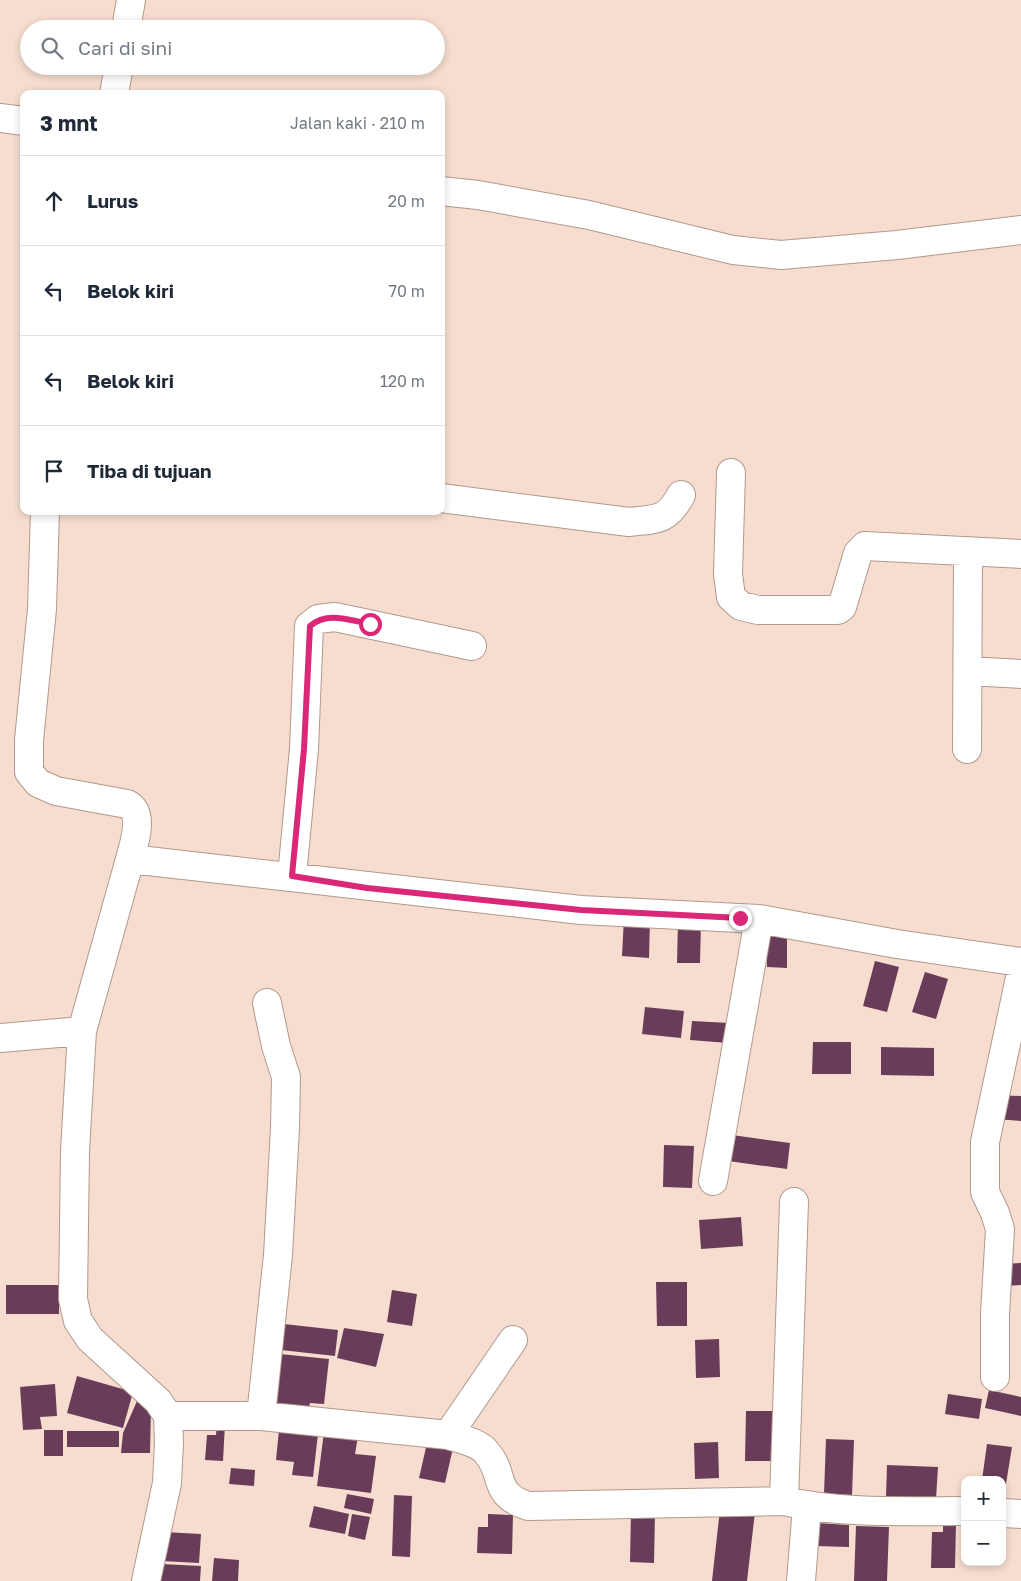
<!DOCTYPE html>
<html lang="id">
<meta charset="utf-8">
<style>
:root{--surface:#fff;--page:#f6f6f7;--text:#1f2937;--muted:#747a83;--line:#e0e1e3}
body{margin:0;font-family:"Golos Text",sans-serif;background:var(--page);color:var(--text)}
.controls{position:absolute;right:15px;bottom:15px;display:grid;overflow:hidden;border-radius:10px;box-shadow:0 2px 8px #0003}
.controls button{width:45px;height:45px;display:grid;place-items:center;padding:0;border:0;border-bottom:1px solid var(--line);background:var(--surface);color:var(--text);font:25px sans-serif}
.stop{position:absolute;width:15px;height:15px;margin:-11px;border:4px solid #db2777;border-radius:50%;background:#fff}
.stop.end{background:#db2777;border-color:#fff;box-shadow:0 1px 5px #0008}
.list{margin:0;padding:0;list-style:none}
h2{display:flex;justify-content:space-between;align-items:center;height:65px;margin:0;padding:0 20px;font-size:21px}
h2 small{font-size:16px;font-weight:400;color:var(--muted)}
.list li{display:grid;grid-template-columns:32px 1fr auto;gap:15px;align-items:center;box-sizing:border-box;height:90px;padding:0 20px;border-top:1px solid var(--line)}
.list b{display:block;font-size:19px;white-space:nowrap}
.list em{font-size:16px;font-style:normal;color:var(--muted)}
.icon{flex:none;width:28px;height:28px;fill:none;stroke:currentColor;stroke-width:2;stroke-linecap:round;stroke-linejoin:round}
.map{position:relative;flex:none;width:1021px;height:1581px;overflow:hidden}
.search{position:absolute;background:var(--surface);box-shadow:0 2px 8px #0003;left:20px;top:20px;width:425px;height:55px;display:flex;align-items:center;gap:12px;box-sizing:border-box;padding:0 18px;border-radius:28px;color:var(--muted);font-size:19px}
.panel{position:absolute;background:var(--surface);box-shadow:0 2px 8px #0003;left:20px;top:90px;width:425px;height:425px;border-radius:10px}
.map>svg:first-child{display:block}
.building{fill:#693c5a}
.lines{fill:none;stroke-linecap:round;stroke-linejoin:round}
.minor-casing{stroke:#b1998c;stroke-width:30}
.minor{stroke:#fff;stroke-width:28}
.route{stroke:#db2777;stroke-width:6}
</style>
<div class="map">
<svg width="1021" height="1581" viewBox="0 0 1021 1581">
<rect width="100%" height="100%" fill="#f6ddcf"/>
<path class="building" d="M624,917L650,919L649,958L622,956Z
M678,921H701L700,963H677Z
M767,929H787V968L767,967Z
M875,961L899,967L887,1012L863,1006Z
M925,972L948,979L936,1019L912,1012Z
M645,1007L684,1011L681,1038L642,1034Z
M692,1021L730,1023L728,1043L690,1040Z
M813,1042H851V1074H812Z
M881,1047L934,1048V1076L881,1075Z
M997,1095L1021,1096V1121L996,1119Z
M732,1135L790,1143L787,1169L728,1161Z
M664,1145L694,1146L692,1188L663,1187Z
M741,1217L743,1246L701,1249L699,1220Z
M1021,1263V1285L1001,1286V1264Z
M656,1282H687V1326H657Z
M6,1285H59V1314H6Z
M392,1290L417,1294L412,1326L387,1322Z
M284,1324L338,1330L335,1356L281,1350Z
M344,1328L384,1334L376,1367L337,1358Z
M719,1339L720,1377L696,1378L695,1340Z
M280,1354L329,1359L324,1404L310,1403L309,1407L274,1403Z
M77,1376L133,1392L123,1428L67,1413Z
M55,1384L57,1416L40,1417L42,1429L23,1430L20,1387Z
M989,1390L1021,1397V1416L985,1408Z
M948,1394L982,1399L979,1419L945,1414Z
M137,1401L151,1407L150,1453H121L123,1433Z
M746,1411H780L779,1461H745Z
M217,1423L225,1424L223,1461L205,1460L207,1435H216Z
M44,1430H63V1456H44Z
M279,1430L318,1434L313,1477L292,1475L294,1462L276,1460Z
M67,1431H119V1447H67Z
M324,1432L358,1436L355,1454L376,1456L371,1493L317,1486Z
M826,1439L854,1440L852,1495L824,1494Z
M718,1442L719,1478L695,1479L694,1443Z
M427,1443L453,1448L445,1483L419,1478Z
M987,1444L1012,1447L1006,1484L1002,1483V1480H982Z
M887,1465L938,1467L936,1499L886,1497Z
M231,1468L255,1470L254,1486L229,1484Z
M347,1494L374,1499L371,1514L344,1508Z
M394,1495L412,1496L410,1557L392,1556Z
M314,1506L349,1514L345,1534L309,1527Z
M720,1509L755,1512L747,1581H712Z
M631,1511L655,1512L654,1563L630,1562Z
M352,1514L370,1517L365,1540L348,1536Z
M488,1514L513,1515L512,1554L477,1553L478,1527H488Z
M816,1523L849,1525V1547L815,1546Z
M943,1523H956L955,1568H931L932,1532H943Z
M856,1526L889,1527L887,1581H854Z
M163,1532L201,1534L199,1563L162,1561Z
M214,1558L239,1560L238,1581H212Z
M161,1564L201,1566L200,1581H160Z"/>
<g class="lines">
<defs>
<path id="minor" d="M126,29L131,0
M114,94L119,66
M0,118L24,121
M441,191L478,195L589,215L733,250L781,255L897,245L1021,230
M731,473L728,574L731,597L741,606L758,610H838L842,607L858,553L865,546L1021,554
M441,498L629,522C657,519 667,521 681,495
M45,511L42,609L29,740V772L38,783L56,791L127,804C145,813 134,844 130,859L82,1031L75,1151L73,1299L78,1321L90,1339L158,1401L168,1416L169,1443L167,1483L146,1581
M968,671L1021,674
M967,749L968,553
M130,859L581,910L759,919L897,944L1021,962
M292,876L304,749L309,626L318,619L335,617L472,646
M0,1038L82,1031
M713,1181L759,919
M995,1377V1314L1000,1229L995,1213L985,1192V1142L1021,973
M168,1416H261L448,1435C460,1439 479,1442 487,1453C506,1475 491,1494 528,1506L784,1501C842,1514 905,1511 965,1511
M261,1416L278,1255L285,1128L286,1077L276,1046L267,1003
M448,1435L513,1340
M784,1501L794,1202
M1002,1513L1021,1514
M801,1581L807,1506"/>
</defs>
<use href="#minor" class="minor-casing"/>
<use href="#minor" class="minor"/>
</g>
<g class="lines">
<path class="route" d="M370,624C349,620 327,611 310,626L304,749L292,876L367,888L581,910L740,918"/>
</g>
</svg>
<div class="controls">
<button>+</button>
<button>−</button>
</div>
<div class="stop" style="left:370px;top:624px"></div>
<div class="stop end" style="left:740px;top:918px"></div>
<div class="search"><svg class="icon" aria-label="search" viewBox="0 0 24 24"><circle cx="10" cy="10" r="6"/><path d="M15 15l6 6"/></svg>Cari di sini</div>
<section class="panel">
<h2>3 mnt<small>Jalan kaki · 210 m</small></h2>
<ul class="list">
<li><svg class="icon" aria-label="ahead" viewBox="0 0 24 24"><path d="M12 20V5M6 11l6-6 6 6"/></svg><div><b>Lurus</b></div><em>20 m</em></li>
<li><svg class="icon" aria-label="left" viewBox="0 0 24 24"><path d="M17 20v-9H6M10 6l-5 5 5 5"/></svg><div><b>Belok kiri</b></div><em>70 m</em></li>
<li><svg class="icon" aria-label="left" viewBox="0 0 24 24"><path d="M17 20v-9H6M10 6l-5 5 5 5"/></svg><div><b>Belok kiri</b></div><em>120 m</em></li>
<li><svg class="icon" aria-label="arrive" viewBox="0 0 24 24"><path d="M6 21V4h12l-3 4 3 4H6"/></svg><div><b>Tiba di tujuan</b></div></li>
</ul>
</section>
</div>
